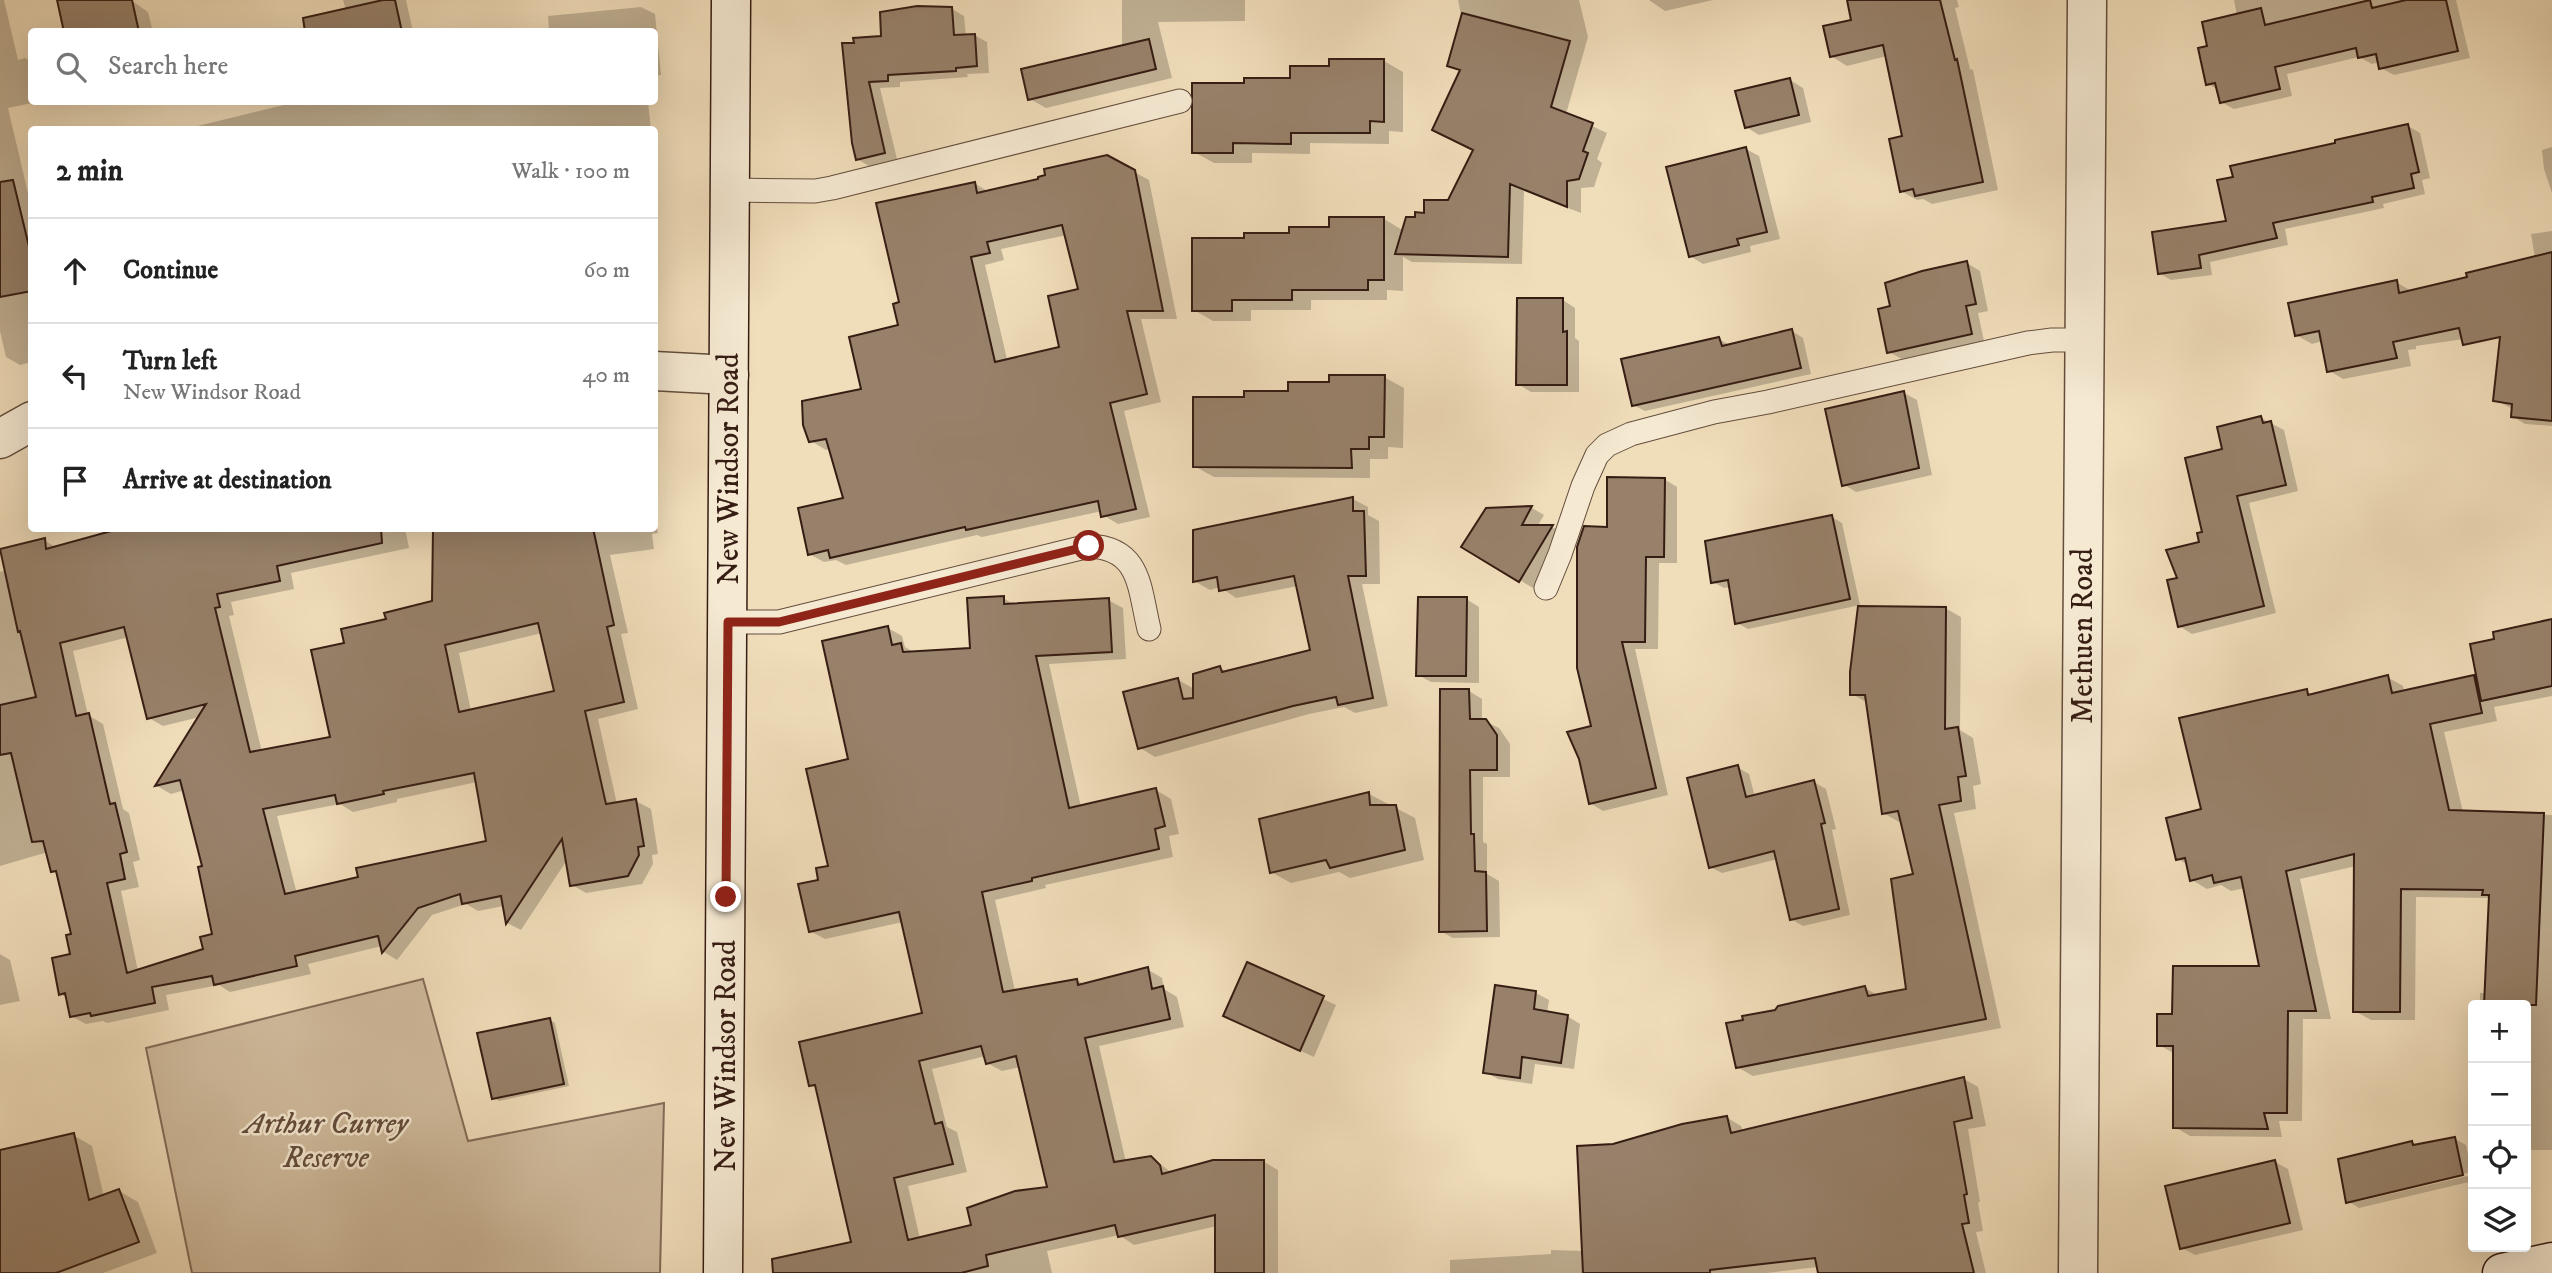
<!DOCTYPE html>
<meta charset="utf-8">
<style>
:root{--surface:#fff;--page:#f6f6f6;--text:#222;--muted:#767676;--line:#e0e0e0}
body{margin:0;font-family:"IM FELL DW Pica",serif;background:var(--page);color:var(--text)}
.controls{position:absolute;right:21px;bottom:21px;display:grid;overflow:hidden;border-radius:7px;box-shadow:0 7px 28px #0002}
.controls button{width:63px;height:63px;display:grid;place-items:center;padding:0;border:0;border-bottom:2px solid var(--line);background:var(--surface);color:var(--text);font:35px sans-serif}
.stop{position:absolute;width:21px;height:21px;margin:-16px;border:5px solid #8f2418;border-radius:50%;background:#fff}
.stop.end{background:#8f2418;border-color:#fff;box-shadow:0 2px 7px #0008}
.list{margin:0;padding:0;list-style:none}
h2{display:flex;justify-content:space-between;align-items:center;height:91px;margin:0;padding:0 28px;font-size:30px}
h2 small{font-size:23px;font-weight:400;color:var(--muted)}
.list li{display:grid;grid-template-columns:46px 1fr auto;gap:21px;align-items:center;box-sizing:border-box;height:105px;padding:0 28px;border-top:2px solid var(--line)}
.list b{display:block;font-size:26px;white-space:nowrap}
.list p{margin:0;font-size:23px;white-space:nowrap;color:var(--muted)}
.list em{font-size:23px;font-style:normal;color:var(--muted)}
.icon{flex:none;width:38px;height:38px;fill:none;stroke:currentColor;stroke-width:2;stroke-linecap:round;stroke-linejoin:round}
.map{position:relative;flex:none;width:2552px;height:1273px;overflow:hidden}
.search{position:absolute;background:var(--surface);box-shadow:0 7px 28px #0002;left:28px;top:28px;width:630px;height:77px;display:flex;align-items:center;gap:18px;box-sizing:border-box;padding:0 24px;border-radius:7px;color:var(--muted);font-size:26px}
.panel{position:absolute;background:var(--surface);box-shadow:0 7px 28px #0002;left:28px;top:126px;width:630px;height:406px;border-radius:7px}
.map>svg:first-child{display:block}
.green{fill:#d0bc9e;stroke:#836c58;stroke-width:2}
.shadow{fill:#0003;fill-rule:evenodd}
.building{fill:#97816a;stroke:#361d13;stroke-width:2;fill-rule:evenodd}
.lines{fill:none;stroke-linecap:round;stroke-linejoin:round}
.lane-casing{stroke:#644d3d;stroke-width:25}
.street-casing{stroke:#644d3d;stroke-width:41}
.secondary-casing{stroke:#361d13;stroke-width:41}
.lane{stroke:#f5e9d2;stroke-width:23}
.street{stroke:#f5e9d2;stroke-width:38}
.secondary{stroke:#f5e9d2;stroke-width:38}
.route{stroke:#8f2418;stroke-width:9}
.labels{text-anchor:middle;stroke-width:5;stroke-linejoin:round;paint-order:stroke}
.street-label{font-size:30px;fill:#361d13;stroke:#f5e9d2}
.park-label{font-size:30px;font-style:italic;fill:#644d3d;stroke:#f5e9d2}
</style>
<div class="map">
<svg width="2552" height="1273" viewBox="0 0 2552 1273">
<rect width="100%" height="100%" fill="#f0ddba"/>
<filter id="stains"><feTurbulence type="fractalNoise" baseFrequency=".00286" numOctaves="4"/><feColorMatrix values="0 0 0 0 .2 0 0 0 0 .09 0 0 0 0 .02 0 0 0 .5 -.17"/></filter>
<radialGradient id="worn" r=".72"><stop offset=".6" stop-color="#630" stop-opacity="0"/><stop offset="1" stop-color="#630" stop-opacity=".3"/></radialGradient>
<path class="green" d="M423,979L468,1141L664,1103L660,1273H192L146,1048Z"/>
<path class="shadow" d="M0,0H4L18,60L25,58L32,62V102H37L8,108L32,210V362L20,365L6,357L0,331Z
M59,0H131L148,12L153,32H66Z
M343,0H406L413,32H314L346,10Z
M1122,0H1245V21L1158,22L1172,78L1046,108L1030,99L1122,47Z
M1458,0H1579L1588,37L1566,114L1607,133L1597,159L1602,163L1594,187L1581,188V213L1524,191L1522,264L1412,262L1403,257V291L1387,290V300H1311V310H1251V321H1213L1194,310L1246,239L1291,235L1384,219L1404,231L1426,214L1450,202L1474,150L1461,72L1450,65L1462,19Z
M1649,0H1713L1665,11Z
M1849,0H1957L1959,7L1955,8L1970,69L1973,70L1998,190L1932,204L1923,199L1917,200L1901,191L1904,137L1887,56L1847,66L1831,56L1853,21Z
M2234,0H2456L2470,58L2394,75L2381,68L2380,62L2372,64L2359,57L2287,74L2292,96L2234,109L2221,102L2219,90L2208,84L2209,48L2237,16Z
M641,7L655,14L661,75L654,76V32H549L548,16Z
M952,9L964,16L966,36L974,35L987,42L989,73L967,74L968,77L900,82V87L880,88L897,159L869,166L857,159L844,45L883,38Z
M1384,61L1403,72V132L1389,131V144L1310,143V154L1252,153V163H1214L1194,152L1291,80L1331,68Z
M1790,80L1803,88L1811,122L1759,135L1746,127Z
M296,102H648L651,130H181Z
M2408,126L2420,133L2430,178L2422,180L2425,194L2383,204L2384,208L2285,229L2288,245L2210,262L2212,275L2171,280L2159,273L2228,223Z
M2552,147V193L2544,169L2542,150Z
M1746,149L1759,156L1780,239L1750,246L1751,252L1703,264L1690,256Z
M1107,157L1149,180L1177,319H1141L1161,402L1124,411L1150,517L1118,524L1103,515L1102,511L982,537L977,535L846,565L836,560L824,562L809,554L845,499L831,449L826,450L811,441L863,390L900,327L901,303L974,183L989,192L1040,181ZM1067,235L1080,290L1061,348L1024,358L1007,359L985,265L1004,260L1001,249Z
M2552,231V326L2416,346V349L2408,350L2411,366L2343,379L2328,370L2323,341L2312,344L2296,335L2396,282L2413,292L2469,278L2535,258L2531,234Z
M1967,263L1980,271L1988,311L1978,313L1984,341L1902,359L1889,352L1892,307Z
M1563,300L1575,308V338L1579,341V392H1531L1518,384Z
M1792,331L1803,338L1811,374L1645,411L1633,405L1719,339L1731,346Z
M2552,374V426L2525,424L2512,416L2513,409L2495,400Z
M1384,377L1404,388L1403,448L1388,447V459H1370V478L1214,477L1194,466L1245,399Z
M1904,393L1917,400L1932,475L1856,492L1843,484Z
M2261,418L2284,430L2298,491L2249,503L2276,613L2192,634L2179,626L2180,580L2201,543L2224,450Z
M1664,479L1677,487V563H1659L1658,649H1635L1668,795L1603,811L1590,803L1593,728L1608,528Z
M1353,499L1368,507V515L1379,521L1380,584H1362L1388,706L1355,713L1344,707L1309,714L1155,757L1140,748L1177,679L1194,689L1220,668L1227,672L1312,651L1298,586L1236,598L1220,587L1210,590L1194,581Z
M1532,508L1544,515L1537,527H1552L1565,534L1533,588L1464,547L1487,509Z
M654,512L658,533L652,534L654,549L610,555L628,633L621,634L638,709L598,719L617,804L636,801L651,809L658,854L652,855L653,864L642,884L586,893L572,885L567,860L521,930L507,923L504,906L478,911L466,904L432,915L397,960L384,952L382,946L308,964L311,974L230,992L219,985L166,995L169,1010L107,1023L103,1021L86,1024L71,1016L67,998L60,994L72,955L73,935L59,875L53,871L48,852L0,866V572L7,570L44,540L57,548L109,534L108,528H405L409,548L291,573L294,589L231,602L234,615L229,616L262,752L332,738L433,637L434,528H654ZM542,633L556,692L471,711L459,653ZM129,637L149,718L163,726L200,717L157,786L171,794L185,790L204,867L214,935L205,950L138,971L121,891L139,887L133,862L140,860L129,813L123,809L103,724L88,715L73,651ZM477,782L488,842L297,894L277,816L340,804L353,812L397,802V799Z
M1832,517L1842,523L1860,605L1748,629L1737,623L1731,587L1724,588L1713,582Z
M1003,598L1015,605L1108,600L1123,608L1126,659L1049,664L1081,807L1156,790L1171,799L1179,834L1169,836L1173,857L1045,885L1046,888L995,900L1015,991L1077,980L1085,985L1147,969L1162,978L1164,989L1177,997L1184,1027L1099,1046L1126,1162L1151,1157L1172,1173L1264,1162L1278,1170V1273H1217V1226L1134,1245L1119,1235L1047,1251L1052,1273H797L853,1243L818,1089L811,1085L924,1014L903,922L825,939L810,931L820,881L830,867L851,761L888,628L902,636L905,647L915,653L972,650ZM986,1056L987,1063L1002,1071L1020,1067L1049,1188L973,1226L920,1239L908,1186L967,1172L957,1132L947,1127L932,1069Z
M1466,599L1479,607V683L1431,682L1418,675Z
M1945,608L1961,617L1960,730L1973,738L1981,784L1973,786L1976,809L1954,813L2001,1028L1753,1076L1737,1067L1776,1012L1865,988L1879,996L1908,990L1915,875L1902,821L1899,822L1883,813L1868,703L1852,694Z
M2552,621V696L2494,707L2497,721L2444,732L2463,812L2552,815V1150H2526V1005H2480V993H2486L2490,898L2416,897L2415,1020H2371L2355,1011L2356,866L2300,879L2331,1019H2303L2302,1121H2279L2282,1137L2190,1136L2175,1127V1054L2159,1045L2174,1016L2261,968L2245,888L2231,891L2221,885L2207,889L2192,880L2188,865L2178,859L2204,810L2306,691L2313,695L2387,677L2403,686L2404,692L2474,677L2479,680L2496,640Z
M1469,691L1482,699V720L1499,728L1510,744V777H1483V842L1487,844V874L1499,881L1500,937L1453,938L1440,931Z
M1737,767L1749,774L1755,797L1814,782L1826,789L1836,829L1832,830L1850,915L1803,926L1791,919L1778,859L1722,873L1710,867Z
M1369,794L1415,818L1424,860L1350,878L1339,872L1291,883L1271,872Z
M0,954L10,960L20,1001L0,1005Z
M1248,964L1336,1005L1314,1057L1238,1023Z
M1536,993L1549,1000L1547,1013L1567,1016L1580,1024L1574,1069L1535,1064L1532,1084L1498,1079L1485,1072Z
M549,1019L555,1023L569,1086L499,1101L493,1097Z
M1964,1079L1978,1087L1986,1126L1968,1129L1980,1202H1978L1983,1231L1976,1232L1986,1273H1820L1818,1267L1766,1273H1450V1260L1551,1254V1250L1584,1251L1613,1145L1726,1117L1741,1126L1743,1132Z
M73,1135L92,1146L104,1197L119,1191L138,1202L157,1253L103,1273H0V1152Z
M2455,1139L2466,1145L2473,1181L2359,1208L2348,1201L2412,1142L2418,1146ZM2471,1172L2472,1175L2355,1202V1199Z
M2275,1162L2288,1169L2303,1230L2195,1255L2182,1248Z"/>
<path class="building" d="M57,0H132L139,32H64Z
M383,0H395L402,32H305L303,18Z
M1847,0H1940L1955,60L1957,59L1983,182L1915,196L1913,189L1900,192L1889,139L1902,136L1883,45L1830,57L1823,26L1851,20Z
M2370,0L2372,8L2406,0H2446L2458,51L2379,69L2376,54L2358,58L2356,48L2275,67L2280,89L2220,103L2215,83L2206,85L2198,48L2207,46L2202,22L2261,8L2265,25Z
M917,6L952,7L954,35L975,34L977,66L956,68V71L888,75V81L869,82L885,153L856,160L852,143L842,43H854L853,38L881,36L880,12Z
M1462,13L1570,41L1551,107L1593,123L1583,151L1588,153L1579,179L1567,181V207L1510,184L1508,257L1395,254L1406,217H1415V212L1424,213V200H1448L1473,150L1432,130L1460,70L1447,66Z
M1149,39L1156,69L1028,100L1021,69Z
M1329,59H1384V122L1370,121V133H1291V144L1233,143V153H1192V83H1244V78H1290V66H1329Z
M1790,78L1799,115L1745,128L1735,91Z
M2408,124L2419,172L2411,174L2414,188L2372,197L2373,202L2273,223L2277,238L2199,255L2201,268L2158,274L2152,232L2226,221L2217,180L2233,177L2230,166L2335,143V140Z
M1746,147L1767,232L1737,239L1739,245L1689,257L1666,167Z
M1107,155L1135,170L1163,311H1127L1147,394L1110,403L1136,509L1101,517L1098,501L966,530L965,527L830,558L828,550L808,555L798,508L843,498L826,439L809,442L803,425L802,401L861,389L849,337L898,325L893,304L899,302L876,203L975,182L977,193L1038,179V177L1045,175L1044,169ZM1062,225L1078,289L1048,296L1059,347L995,362L971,257L990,253L987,242Z
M13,180L32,259V291L0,297V182Z
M1329,217H1384V280H1368V290H1292V300H1232V311H1192V238H1244V233H1289V227H1329Z
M2552,252V421L2511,417L2512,404L2493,401L2500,337L2463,345L2459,328L2393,342L2397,358L2327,372L2319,331L2295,336L2288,303L2397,280L2399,293L2467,277L2466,273Z
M1967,261L1976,304L1966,306L1972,334L1887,353L1878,309L1890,306L1885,283L1922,271Z
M1517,298H1563V332L1567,331V385H1516Z
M1792,329L1801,368L1632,406L1621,359L1719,337L1722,346Z
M1329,375H1385L1384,437H1369V449H1351L1352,468L1193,467V397H1244V391H1288V382H1329Z
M1904,391L1919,468L1842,486L1825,409Z
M2261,416L2263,423L2271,421L2286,485L2237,496L2264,606L2178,627L2167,580L2177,578L2166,550L2199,542L2197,533L2202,532L2185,458L2222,449L2217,427Z
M1607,477L1665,478L1664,557H1646L1645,642H1622L1656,788L1589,804L1579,759L1567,732L1591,726L1577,668V547L1584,526L1607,527Z
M1353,497V511H1364L1366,576H1348L1373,698L1338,705L1336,697L1293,706L1138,749L1123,692L1178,678L1183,699L1193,698V674L1220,666L1222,672L1310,650L1294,576L1219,591L1217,577L1193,582V530Z
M1532,506L1522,525H1553L1519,582L1461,547L1486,508Z
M1832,515L1850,599L1735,624L1728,580L1711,583L1705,541Z
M122,528H381L382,543L277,566L280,581L217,594L220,607L215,608L250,752L330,737L311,650L344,643L341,629L386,619L384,613L432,601L433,528H593L614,625L607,627L624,702L585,711L606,804L636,799L644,846L638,847L639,855L628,876L570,886L562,839L506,924L501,896L462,904L460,894L418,908L382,953L378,936L295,956L297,966L214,985L212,976L152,987L155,1003L91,1016L90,1013L70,1017L65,993L59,995L52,958L70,954L66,935L71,934L56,871L51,872L43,841L32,842L11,753L0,755V705L36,697L20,631L18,632L0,549L45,538L46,549ZM538,623L554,691L459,712L445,645ZM124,627L147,719L206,704L155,786L180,780L202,866L198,867L212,934L200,937L203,949L127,973L107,883L125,879L120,854L127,852L115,803L110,804L89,713L76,716L60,643ZM474,773L486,841L356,868L358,877L285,894L263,809L335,795L337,804L384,794L383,791Z
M1004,596V604L1109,598L1112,652L1036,656L1069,808L1156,788L1165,826L1155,829L1159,849L1032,878V881L982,892L1003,992L1077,979L1078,985L1148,967L1152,989L1163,986L1170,1019L1085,1038L1114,1162L1151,1156L1160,1165L1162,1174L1213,1160H1264V1273H1215V1215L1118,1237L1115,1225L986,1255L988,1266L961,1273H773L772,1259L851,1242L815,1085L809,1086L799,1042L922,1013L899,912L809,932L798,884L818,880L816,868L828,866L806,769L848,759L822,641L888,626L892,645L901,643L903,652L970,648L967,598ZM981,1046L986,1064L1016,1056L1047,1187L1015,1191L967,1208L971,1225L908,1240L894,1178L953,1164L942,1122L935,1124L919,1061Z
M1418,597H1467L1466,676H1416Z
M1858,606L1946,607L1945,729L1958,727L1966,776L1958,777L1961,801L1939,805L1986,1019L1736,1068L1726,1023L1743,1020L1742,1016L1775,1010L1778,1006L1865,986L1868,996L1906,989L1891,879L1913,874L1898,811L1882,814L1865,695H1850V672Z
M2552,619V686L2481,701L2470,644L2494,639L2493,632Z
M2388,675L2392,693L2474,675L2482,713L2430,724L2449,810L2544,813L2536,1005H2484L2489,895H2482L2483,890L2401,889L2400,1012H2353L2354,854L2286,871L2316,1011H2288L2287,1113H2264L2268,1129L2173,1128V1046H2157V1014H2172L2173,966H2259L2241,877L2214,883L2212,875L2190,881L2185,858L2176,860L2166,818L2201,809L2179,718L2307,689L2308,695Z
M1440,689H1469L1470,719H1486L1497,735V770H1470L1471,834H1474L1475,871L1486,872L1487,931L1439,932Z
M1738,765L1746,797L1814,780L1825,823L1821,824L1839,909L1790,920L1774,851L1709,868L1687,778Z
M1369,792L1370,805H1396L1405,850L1330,868L1326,860L1270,873L1259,819Z
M1247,962L1324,996L1300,1051L1223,1016Z
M1495,985L1536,991L1534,1009L1568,1015L1561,1063L1522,1057L1520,1078L1483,1073Z
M550,1018L564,1084L492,1099L477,1033Z
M1964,1077L1972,1118L1954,1122L1967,1194L1964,1195L1969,1223L1962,1224L1974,1273H1818L1815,1258L1710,1270V1273H1583L1577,1146L1613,1144L1682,1124L1727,1116L1731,1133Z
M74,1133L89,1200L119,1189L139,1242L56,1273H0V1150Z
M2455,1137L2463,1175L2346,1203L2338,1159L2412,1141L2413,1145Z
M2275,1160L2290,1223L2180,1249L2165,1186Z"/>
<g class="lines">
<defs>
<path id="lane" d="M729,190L815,191L832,188L1180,101
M1546,588L1560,554L1583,486L1597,455L1607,445L1631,434L1714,412L1768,402L2028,343L2052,340H2084
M728,622H779L1089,546C1141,548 1139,588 1149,629"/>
<path id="street" d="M654,371L729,375
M0,439L32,421
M2078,1273L2087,0"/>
<path id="secondary" d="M723,1273L731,0
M2502,1273L2552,1262"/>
</defs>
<use href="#lane" class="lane-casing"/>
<use href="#street" class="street-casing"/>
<use href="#secondary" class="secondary-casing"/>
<use href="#lane" class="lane"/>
<use href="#street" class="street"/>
<use href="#secondary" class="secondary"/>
</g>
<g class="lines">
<path class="route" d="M726,897L728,622H779L1089,546"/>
</g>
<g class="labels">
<g class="street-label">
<text transform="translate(728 469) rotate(-90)" y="10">New Windsor Road</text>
<text transform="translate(2082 636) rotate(-90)" y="10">Methuen Road</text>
<text transform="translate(725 1056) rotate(-90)" y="10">New Windsor Road</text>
</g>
<g class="park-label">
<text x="326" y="1133">Arthur Currey<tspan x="326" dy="34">Reserve</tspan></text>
</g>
</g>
<rect width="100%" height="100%" filter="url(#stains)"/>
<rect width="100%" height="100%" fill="url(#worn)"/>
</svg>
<div class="controls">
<button>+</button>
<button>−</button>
<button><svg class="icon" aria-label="locate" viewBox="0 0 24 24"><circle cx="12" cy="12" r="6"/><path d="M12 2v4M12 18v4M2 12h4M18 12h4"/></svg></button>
<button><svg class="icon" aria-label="layers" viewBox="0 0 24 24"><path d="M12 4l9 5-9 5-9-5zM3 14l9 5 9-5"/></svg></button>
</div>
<div class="stop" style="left:1089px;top:546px"></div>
<div class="stop end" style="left:726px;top:897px"></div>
<div class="search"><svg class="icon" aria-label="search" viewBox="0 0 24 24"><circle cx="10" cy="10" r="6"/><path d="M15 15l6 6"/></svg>Search here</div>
<section class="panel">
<h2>2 min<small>Walk · 100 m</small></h2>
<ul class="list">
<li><svg class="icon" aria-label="ahead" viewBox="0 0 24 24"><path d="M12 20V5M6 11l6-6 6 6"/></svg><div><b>Continue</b></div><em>60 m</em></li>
<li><svg class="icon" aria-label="left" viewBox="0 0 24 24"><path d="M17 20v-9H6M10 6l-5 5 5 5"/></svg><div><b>Turn left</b><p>New Windsor Road</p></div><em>40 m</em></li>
<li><svg class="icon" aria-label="arrive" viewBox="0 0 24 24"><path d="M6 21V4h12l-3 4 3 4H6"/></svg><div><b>Arrive at destination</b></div></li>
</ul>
</section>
</div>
